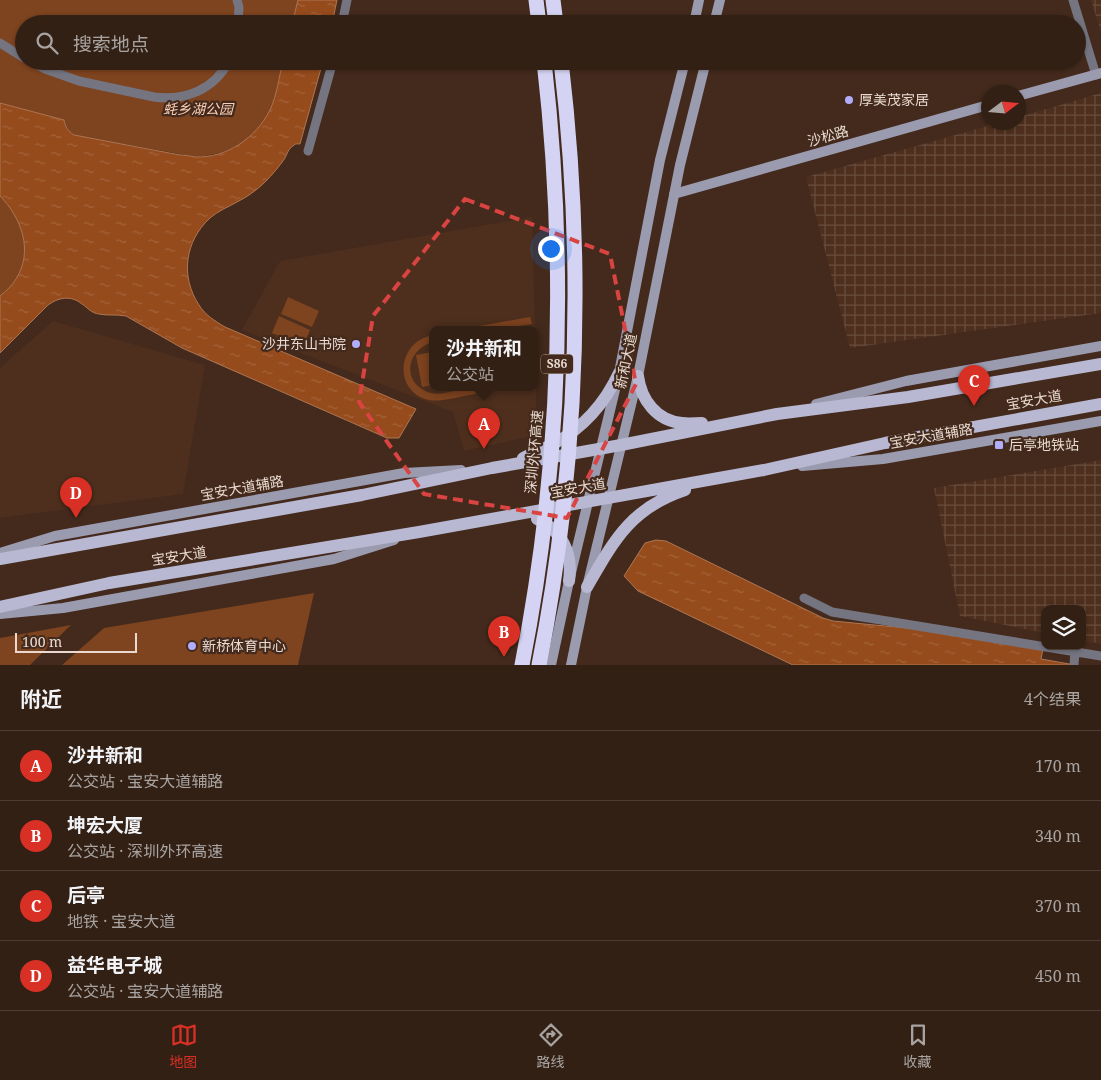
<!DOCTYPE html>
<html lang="zh">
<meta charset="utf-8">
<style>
:root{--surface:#322015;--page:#3d2d22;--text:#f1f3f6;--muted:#a8a3a0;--line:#4d3e34;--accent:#d93025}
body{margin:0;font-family:"Noto Serif","Noto Sans SC",serif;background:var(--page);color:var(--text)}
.controls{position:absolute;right:15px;bottom:15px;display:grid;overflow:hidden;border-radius:10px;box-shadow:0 1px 4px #0004}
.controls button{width:45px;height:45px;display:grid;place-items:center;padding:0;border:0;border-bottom:1px solid var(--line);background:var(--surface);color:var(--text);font:25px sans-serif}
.compass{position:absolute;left:981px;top:85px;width:45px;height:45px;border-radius:50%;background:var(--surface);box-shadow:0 1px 4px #0004;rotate:74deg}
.scale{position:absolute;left:15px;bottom:12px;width:122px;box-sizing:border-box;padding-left:5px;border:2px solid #e9d9d0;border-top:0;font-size:14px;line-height:18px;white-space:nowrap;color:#e9d9d0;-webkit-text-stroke:4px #432a1c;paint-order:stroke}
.you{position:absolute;left:550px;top:248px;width:18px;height:18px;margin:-12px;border:4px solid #fff;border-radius:50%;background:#1a73e8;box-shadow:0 0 0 8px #1a73e833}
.badge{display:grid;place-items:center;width:32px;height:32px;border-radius:50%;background:var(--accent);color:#fff;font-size:16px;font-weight:700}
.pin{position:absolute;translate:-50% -41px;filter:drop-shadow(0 1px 2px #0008)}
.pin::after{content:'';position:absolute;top:26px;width:18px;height:15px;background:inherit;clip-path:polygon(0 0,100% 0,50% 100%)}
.popup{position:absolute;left:429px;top:326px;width:110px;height:65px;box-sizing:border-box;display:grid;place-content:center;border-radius:10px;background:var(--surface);filter:drop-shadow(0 1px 4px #0005);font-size:16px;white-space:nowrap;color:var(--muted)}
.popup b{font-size:19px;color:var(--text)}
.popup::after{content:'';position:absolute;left:50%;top:100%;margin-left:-10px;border:10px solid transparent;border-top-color:var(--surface)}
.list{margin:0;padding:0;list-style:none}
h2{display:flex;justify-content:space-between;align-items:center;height:65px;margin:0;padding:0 20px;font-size:21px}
h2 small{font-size:16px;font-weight:400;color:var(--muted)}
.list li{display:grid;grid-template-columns:32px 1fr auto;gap:15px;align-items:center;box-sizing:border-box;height:70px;padding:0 20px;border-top:1px solid var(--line)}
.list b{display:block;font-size:19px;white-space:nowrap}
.list p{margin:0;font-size:16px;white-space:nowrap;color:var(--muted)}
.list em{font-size:16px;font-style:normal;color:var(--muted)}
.icon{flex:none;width:28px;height:28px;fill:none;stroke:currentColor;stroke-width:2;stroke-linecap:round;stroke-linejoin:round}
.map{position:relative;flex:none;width:1101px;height:665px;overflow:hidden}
.search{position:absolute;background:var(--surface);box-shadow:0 1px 4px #0004;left:15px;right:15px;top:15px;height:55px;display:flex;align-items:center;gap:12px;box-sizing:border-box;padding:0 18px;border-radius:28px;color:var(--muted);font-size:19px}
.sheet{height:345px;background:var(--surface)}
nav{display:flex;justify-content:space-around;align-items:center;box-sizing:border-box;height:70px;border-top:1px solid var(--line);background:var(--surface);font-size:14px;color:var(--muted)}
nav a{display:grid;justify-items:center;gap:2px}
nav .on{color:var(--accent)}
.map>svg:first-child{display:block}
.built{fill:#4e2f1d}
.industrial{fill:url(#industrial-grid)}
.green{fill:#7e431f}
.water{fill:url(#water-ripples);stroke:#ae7652}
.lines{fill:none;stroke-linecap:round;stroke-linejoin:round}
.street{stroke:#757582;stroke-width:9}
.secondary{stroke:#9b9bb0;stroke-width:10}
.primary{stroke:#b9b8d3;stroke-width:12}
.highway{stroke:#d4d3f3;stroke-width:15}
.highway-bridge{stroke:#d4d3f3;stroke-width:15}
.marked{fill:none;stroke:#d94341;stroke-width:4;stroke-dasharray:10 6;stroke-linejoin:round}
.poi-dot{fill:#b1adfa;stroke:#432a1c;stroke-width:2}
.labels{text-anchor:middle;stroke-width:4.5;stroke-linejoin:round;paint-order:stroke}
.shield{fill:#432a1c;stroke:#b7a49a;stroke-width:1}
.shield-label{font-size:12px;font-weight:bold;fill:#e9d9d0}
.poi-label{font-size:14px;fill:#e9d9d0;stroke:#432a1c;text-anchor:start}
.park-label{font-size:14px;font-style:italic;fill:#f9ceb6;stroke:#432a1c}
.street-label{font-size:14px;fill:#e9d9d0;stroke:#432a1c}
</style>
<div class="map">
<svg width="1101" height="665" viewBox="0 0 1101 665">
<defs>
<pattern id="industrial-grid" width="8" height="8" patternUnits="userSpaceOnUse" patternTransform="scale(1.25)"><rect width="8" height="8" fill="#4e2f1d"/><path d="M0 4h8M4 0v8" fill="none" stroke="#684d3d"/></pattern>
<pattern id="water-ripples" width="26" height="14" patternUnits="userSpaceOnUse" patternTransform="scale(1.25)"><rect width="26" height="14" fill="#954b1c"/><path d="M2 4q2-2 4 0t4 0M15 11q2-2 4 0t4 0" fill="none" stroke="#a4643c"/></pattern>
</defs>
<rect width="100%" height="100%" fill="#432a1c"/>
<path class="built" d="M532,217L535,330H433V388H535V358L537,435L464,451L453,412L242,330L280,261Z
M53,321L205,365L183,494L0,518V368Z"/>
<path class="industrial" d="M1091,0H1101V32Z
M1101,93V313L850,348L806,177L998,123L1018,122L1019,117Z
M1101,460V644L1082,640V609H1045V633L960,616L934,488Z"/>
<path class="green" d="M0,0H298L292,24H24V61H283C279,77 277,95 270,110C255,142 229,154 196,157L74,135C68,131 65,127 64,120L0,103Z
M0,196C21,217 34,251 16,279C12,286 6,291 0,296Z
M288,297L319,311L312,327L281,314Z
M279,316L310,330L303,346L272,333Z
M530,317L532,324L519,326L524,330H457Z
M433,335V342C408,349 401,379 425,391C439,398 456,389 471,388C484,387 497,388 510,388C494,391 479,393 464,396C453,398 440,402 429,400C393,392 396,342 433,335Z
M433,352V385L422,387L416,355Z
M314,593L298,665H62L104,628Z
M71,625L30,665H0V638Z"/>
<path class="water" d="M298,0H337L332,24H292Z
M283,61H323L300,144C297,144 296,143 293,146C289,148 287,154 285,158C279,167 272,175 265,182C257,190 247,197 237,202C228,207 218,211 210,218C185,241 180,276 199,305C205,315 215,321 225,327L416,409L399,438H387L182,348L126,316C116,314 108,316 99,314C91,313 88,308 82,304C71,295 58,297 47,306L0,353V296C6,291 12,286 16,279C34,251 21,217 0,196V103L64,120C65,127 68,131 74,135L180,155C185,155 190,156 195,157C227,158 256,138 270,110C277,95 279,77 283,61Z
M656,540L666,541L823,618L833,621L958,633L1043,649L1041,659L1075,665H793L638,591L624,576L645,543Z"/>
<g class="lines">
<path class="street" d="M237,0L239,7L238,24
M1073,0L1096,75
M342,24L347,0
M0,43L24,58
M30,61L45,69L79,81L154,97C185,101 214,90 229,61
M308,151L333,61
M804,598L832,612L1101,656
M1074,665L1075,651"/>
<path class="secondary" d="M694,24L699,0
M714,24L720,0
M1018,96L1101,73
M674,194L988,105
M816,404L906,381L1101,346
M802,466L883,459L1101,421
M0,553L55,536L404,473L461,470
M0,614L63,608L334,559L394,540
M551,665L569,581L619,373L660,160L685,61
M571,665L587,587L638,376L680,165L706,61"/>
<path class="primary" d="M638,376C641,400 657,421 682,423C689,424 695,423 702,423
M523,458C533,453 544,449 555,443C584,427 605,403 619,373
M537,519C563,531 573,554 569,581
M0,559L362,495L492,468L621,445L777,414L908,397L1101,364
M587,587C614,540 631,508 685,490
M0,607L109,583L419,532L719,478L764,470L885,443L1101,404"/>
<path class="highway" d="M536,0L539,24
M553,0L556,24"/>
<path class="highway-bridge" d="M522,665C561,467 567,262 544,61
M539,665C578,467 585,262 561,61"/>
</g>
<path class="marked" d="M465,199L610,254L636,384L567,518L424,494L359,402L373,316Z"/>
<g class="poi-dot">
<circle cx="849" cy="100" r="5"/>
<circle cx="356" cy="344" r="5"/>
<rect x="994" y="440" width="10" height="10" rx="2.5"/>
<circle cx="192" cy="646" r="5"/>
</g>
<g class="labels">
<rect class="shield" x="541" y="354.5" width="32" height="19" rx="4"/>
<g class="shield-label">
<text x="557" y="368">S86</text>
</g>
<g class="poi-label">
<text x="859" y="105">厚美茂家居</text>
<text x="346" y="349" text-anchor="end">沙井东山书院</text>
<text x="1009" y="450">后亭地铁站</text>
<text x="202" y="651">新桥体育中心</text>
</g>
<g class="park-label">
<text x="198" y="114">蚝乡湖公园</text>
</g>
<g class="street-label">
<text transform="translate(828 136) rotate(-16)" y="5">沙松路</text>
<text transform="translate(626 361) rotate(-78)" y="5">新和大道</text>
<text transform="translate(1034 400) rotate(-10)" y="5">宝安大道</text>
<text transform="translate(931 436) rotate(-10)" y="5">宝安大道辅路</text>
<text transform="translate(534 452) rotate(-85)" y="5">深圳外环高速</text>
<text transform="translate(242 488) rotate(-10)" y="5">宝安大道辅路</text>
<text transform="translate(578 488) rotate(-10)" y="5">宝安大道</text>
<text transform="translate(179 556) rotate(-9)" y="5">宝安大道</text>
</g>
</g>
</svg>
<div class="controls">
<button><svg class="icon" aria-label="layers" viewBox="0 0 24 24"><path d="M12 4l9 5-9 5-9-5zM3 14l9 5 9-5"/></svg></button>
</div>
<svg class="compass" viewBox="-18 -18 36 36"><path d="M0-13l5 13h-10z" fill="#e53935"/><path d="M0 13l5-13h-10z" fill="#a8a3a0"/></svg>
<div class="scale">100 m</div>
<div class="you"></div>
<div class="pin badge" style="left:484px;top:449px">A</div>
<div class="popup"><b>沙井新和</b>公交站</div>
<div class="pin badge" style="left:504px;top:657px">B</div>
<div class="pin badge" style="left:974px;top:406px">C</div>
<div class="pin badge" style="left:76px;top:518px">D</div>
<div class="search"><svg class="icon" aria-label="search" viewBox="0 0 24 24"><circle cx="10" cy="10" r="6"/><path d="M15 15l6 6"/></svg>搜索地点</div>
</div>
<section class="sheet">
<h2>附近<small>4个结果</small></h2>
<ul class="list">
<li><span class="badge">A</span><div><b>沙井新和</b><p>公交站 · 宝安大道辅路</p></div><em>170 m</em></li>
<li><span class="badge">B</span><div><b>坤宏大厦</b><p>公交站 · 深圳外环高速</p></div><em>340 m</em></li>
<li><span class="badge">C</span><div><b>后亭</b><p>地铁 · 宝安大道</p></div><em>370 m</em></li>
<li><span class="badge">D</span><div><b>益华电子城</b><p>公交站 · 宝安大道辅路</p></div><em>450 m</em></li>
</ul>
</section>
<nav>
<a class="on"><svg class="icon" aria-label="map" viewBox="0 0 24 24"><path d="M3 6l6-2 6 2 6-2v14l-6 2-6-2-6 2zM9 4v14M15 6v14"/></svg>地图</a>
<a><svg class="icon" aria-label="directions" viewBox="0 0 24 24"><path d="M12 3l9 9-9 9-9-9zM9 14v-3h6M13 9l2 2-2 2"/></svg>路线</a>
<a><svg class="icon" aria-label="saved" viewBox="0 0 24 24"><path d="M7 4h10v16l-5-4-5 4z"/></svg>收藏</a>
</nav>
